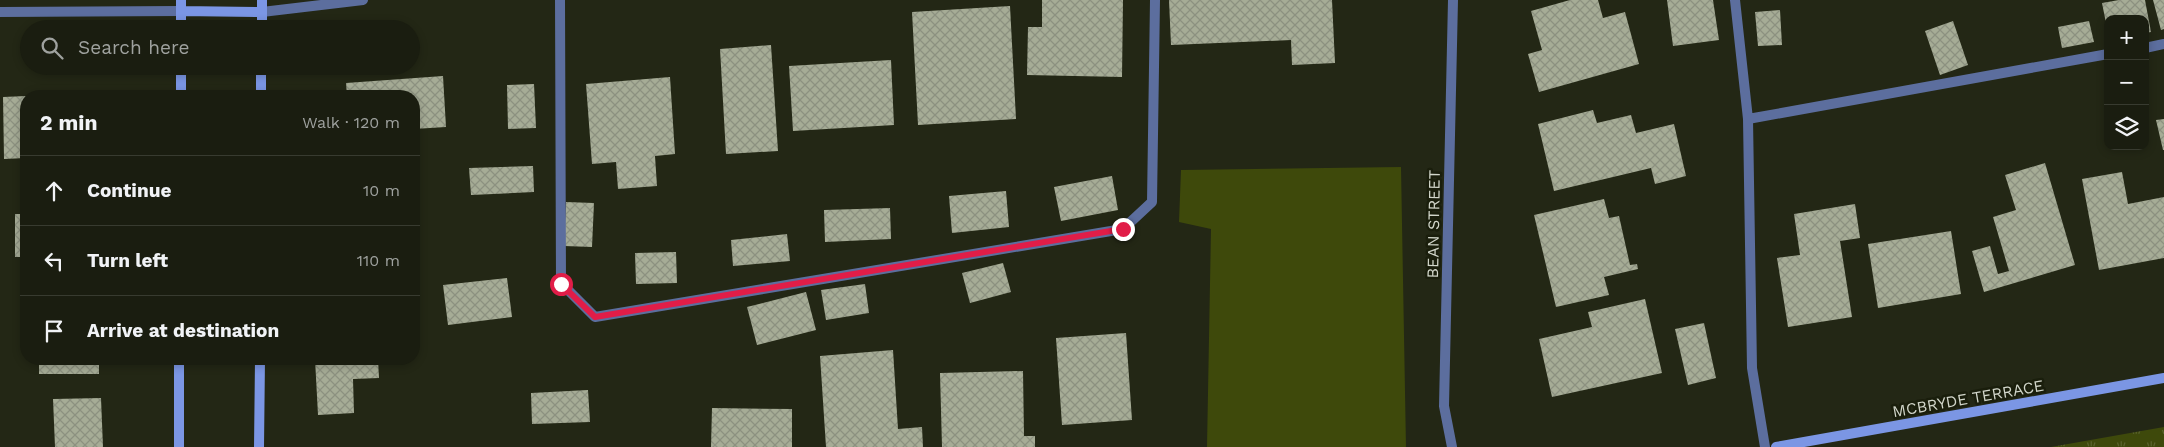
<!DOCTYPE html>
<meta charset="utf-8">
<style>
:root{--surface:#1a1d10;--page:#272a1e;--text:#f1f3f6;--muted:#9fa29f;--line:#383b30}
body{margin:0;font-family:"Work Sans",sans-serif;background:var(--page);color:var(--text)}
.controls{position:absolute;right:15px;top:15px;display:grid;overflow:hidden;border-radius:10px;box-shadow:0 2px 8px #0003}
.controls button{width:45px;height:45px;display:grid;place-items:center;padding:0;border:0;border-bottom:1px solid var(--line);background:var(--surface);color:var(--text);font:25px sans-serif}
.stop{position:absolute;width:15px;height:15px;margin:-11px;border:4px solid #e11d48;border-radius:50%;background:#fff}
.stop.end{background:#e11d48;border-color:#fff;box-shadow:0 1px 5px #0008}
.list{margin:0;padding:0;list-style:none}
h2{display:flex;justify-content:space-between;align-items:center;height:65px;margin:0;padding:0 20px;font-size:21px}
h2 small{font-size:16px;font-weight:400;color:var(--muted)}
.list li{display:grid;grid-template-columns:32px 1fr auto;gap:15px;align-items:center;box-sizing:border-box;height:70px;padding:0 20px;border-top:1px solid var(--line)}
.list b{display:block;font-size:19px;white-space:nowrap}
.list em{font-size:16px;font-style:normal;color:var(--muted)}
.icon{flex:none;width:28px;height:28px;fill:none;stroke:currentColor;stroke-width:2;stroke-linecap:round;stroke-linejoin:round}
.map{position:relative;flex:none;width:2164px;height:447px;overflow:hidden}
.search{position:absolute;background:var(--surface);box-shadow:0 2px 8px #0003;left:20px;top:20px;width:400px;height:55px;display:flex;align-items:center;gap:12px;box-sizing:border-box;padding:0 18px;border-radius:28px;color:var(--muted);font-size:19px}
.panel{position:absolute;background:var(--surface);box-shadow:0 2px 8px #0003;left:20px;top:90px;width:400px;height:275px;border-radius:20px}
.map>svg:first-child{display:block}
.green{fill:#3e490b}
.park{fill:url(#park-tufts)}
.building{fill:url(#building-cross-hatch)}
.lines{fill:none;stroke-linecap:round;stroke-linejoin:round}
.lane{stroke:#5c6e9e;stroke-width:10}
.street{stroke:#5c6e9e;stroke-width:10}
.secondary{stroke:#7b96e4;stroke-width:10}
.route{stroke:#e11d48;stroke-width:6}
.labels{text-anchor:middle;stroke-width:5;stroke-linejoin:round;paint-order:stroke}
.street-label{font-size:16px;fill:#d2d6ca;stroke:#1a1e0c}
</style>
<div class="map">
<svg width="2164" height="447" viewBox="0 0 2164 447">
<defs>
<pattern id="park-tufts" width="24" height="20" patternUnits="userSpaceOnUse" patternTransform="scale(1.25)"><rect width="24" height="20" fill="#3e490b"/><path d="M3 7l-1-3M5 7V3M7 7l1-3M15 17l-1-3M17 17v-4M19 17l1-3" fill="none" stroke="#59622d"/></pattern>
<pattern id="building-cross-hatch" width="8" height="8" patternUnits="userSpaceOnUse" patternTransform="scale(1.25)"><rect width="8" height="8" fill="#a6ac96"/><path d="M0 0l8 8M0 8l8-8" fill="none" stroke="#8c9180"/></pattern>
</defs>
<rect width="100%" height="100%" fill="#232715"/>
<path class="green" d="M1401,167L1406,447H1207L1211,229L1179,222L1181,170Z"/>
<path class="park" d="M2164,427V447H2051Z"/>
<path class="building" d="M1042,0H1123L1122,77L1027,75L1028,27H1042Z
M1169,0H1332L1335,63L1292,65L1291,40L1171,45Z
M1570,0H1598L1603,18L1625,12L1639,64L1539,92L1528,54L1542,50L1531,11Z
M1667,0H1713L1719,40L1673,46Z
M2119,0H2145L2151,32L2145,33V19H2108L2107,28L2102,3Z
M2153,0H2164V29L2161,30Z
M1010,6L1016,119L918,125L912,12Z
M1780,10L1782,45L1758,46L1755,12Z
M1953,21L1968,65L1940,75L1925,31Z
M2089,21L2094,42L2062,48L2058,27Z
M771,45L778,151L726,154L720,49Z
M891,60L894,125L793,131L789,66Z
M443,76L446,127L414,129V96H347L346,83Z
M670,77L675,154L655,156L657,186L618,189L616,162L592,164L586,84Z
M534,84L536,128L508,129L507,85Z
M26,96V158L4,159L3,97Z
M1593,110L1597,123L1631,115L1636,133L1674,124L1686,176L1655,184L1651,168L1554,191L1538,124Z
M2164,119V150H2163L2156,120Z
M2045,163L2075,265L1984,292L1972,251L1990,246L1998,274L2009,271L1993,217L2016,210L2005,175Z
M533,166L534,192L471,195L469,168Z
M2122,172L2128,204L2164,197V258L2099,270L2082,179Z
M1112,176L1118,210L1061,221L1054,187Z
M1006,191L1009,227L952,233L949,196Z
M1604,199L1609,218L1619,216L1630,265L1637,264L1638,269L1604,277L1609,295L1556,307L1534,215Z
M566,202L594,203L592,247L564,246Z
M1855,204L1860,238L1840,241L1852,317L1788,327L1777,258L1800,255L1794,214Z
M890,208L891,239L825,242L824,210Z
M15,214H26V257H15Z
M1951,231L1961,294L1878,308L1868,244Z
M787,234L790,261L733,266L731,240Z
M676,252L677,283L636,284L635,253Z
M1003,263L1011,292L970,303L962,273Z
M507,278L512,317L448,325L443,285Z
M865,284L869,313L826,320L821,290Z
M806,292L816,330L757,345L747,307Z
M1645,299L1662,373L1552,397L1539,339L1592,327L1588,312Z
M1704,323L1716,378L1688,385L1675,329Z
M1126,333L1132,420L1062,425L1056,338Z
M893,350L898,429L922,427L923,447H826L820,356Z
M39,359H99V374H39Z
M315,359H378L379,378L353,379L354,413L318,415Z
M1023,371L1024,436H1035V447H942L940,373Z
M588,390L590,422L532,424L531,393Z
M101,398L103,447H55L53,399Z
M712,408L792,409V447H711Z"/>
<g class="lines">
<path class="lane" d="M560,0L561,283L595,317L1123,229L1152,202L1155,0
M1735,0L1748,119L1752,368L1765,447
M2145,48L2164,44
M1748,119L2108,54"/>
<path class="street" d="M0,12L181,11
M262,12L363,0
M1452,447L1444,406L1453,0"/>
<path class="secondary" d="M181,0V29
M181,11L262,12
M262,29V0
M181,96V66
M261,96V66
M179,447V359
M259,447L260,359
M1776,447L2164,378"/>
</g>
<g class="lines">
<path class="route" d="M561,284L595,317L1123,229"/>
</g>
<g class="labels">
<g class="street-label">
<text transform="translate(1433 224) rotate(-89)" y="6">BEAN STREET</text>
<text transform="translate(1968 398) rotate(-10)" y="6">MCBRYDE TERRACE</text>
</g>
</g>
</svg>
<div class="controls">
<button>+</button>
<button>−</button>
<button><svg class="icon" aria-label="layers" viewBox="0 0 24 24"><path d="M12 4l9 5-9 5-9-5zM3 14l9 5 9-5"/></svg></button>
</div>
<div class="stop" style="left:561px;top:284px"></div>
<div class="stop end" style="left:1123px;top:229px"></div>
<div class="search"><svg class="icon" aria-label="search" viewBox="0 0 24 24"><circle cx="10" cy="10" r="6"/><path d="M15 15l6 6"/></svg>Search here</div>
<section class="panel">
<h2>2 min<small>Walk · 120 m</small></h2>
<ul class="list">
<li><svg class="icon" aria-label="ahead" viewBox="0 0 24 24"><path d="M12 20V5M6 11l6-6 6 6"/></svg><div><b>Continue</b></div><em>10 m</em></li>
<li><svg class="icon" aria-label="left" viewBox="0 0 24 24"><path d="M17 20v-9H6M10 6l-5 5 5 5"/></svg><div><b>Turn left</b></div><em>110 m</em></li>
<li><svg class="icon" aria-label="arrive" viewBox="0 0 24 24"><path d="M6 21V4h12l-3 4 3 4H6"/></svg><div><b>Arrive at destination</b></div></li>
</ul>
</section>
</div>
